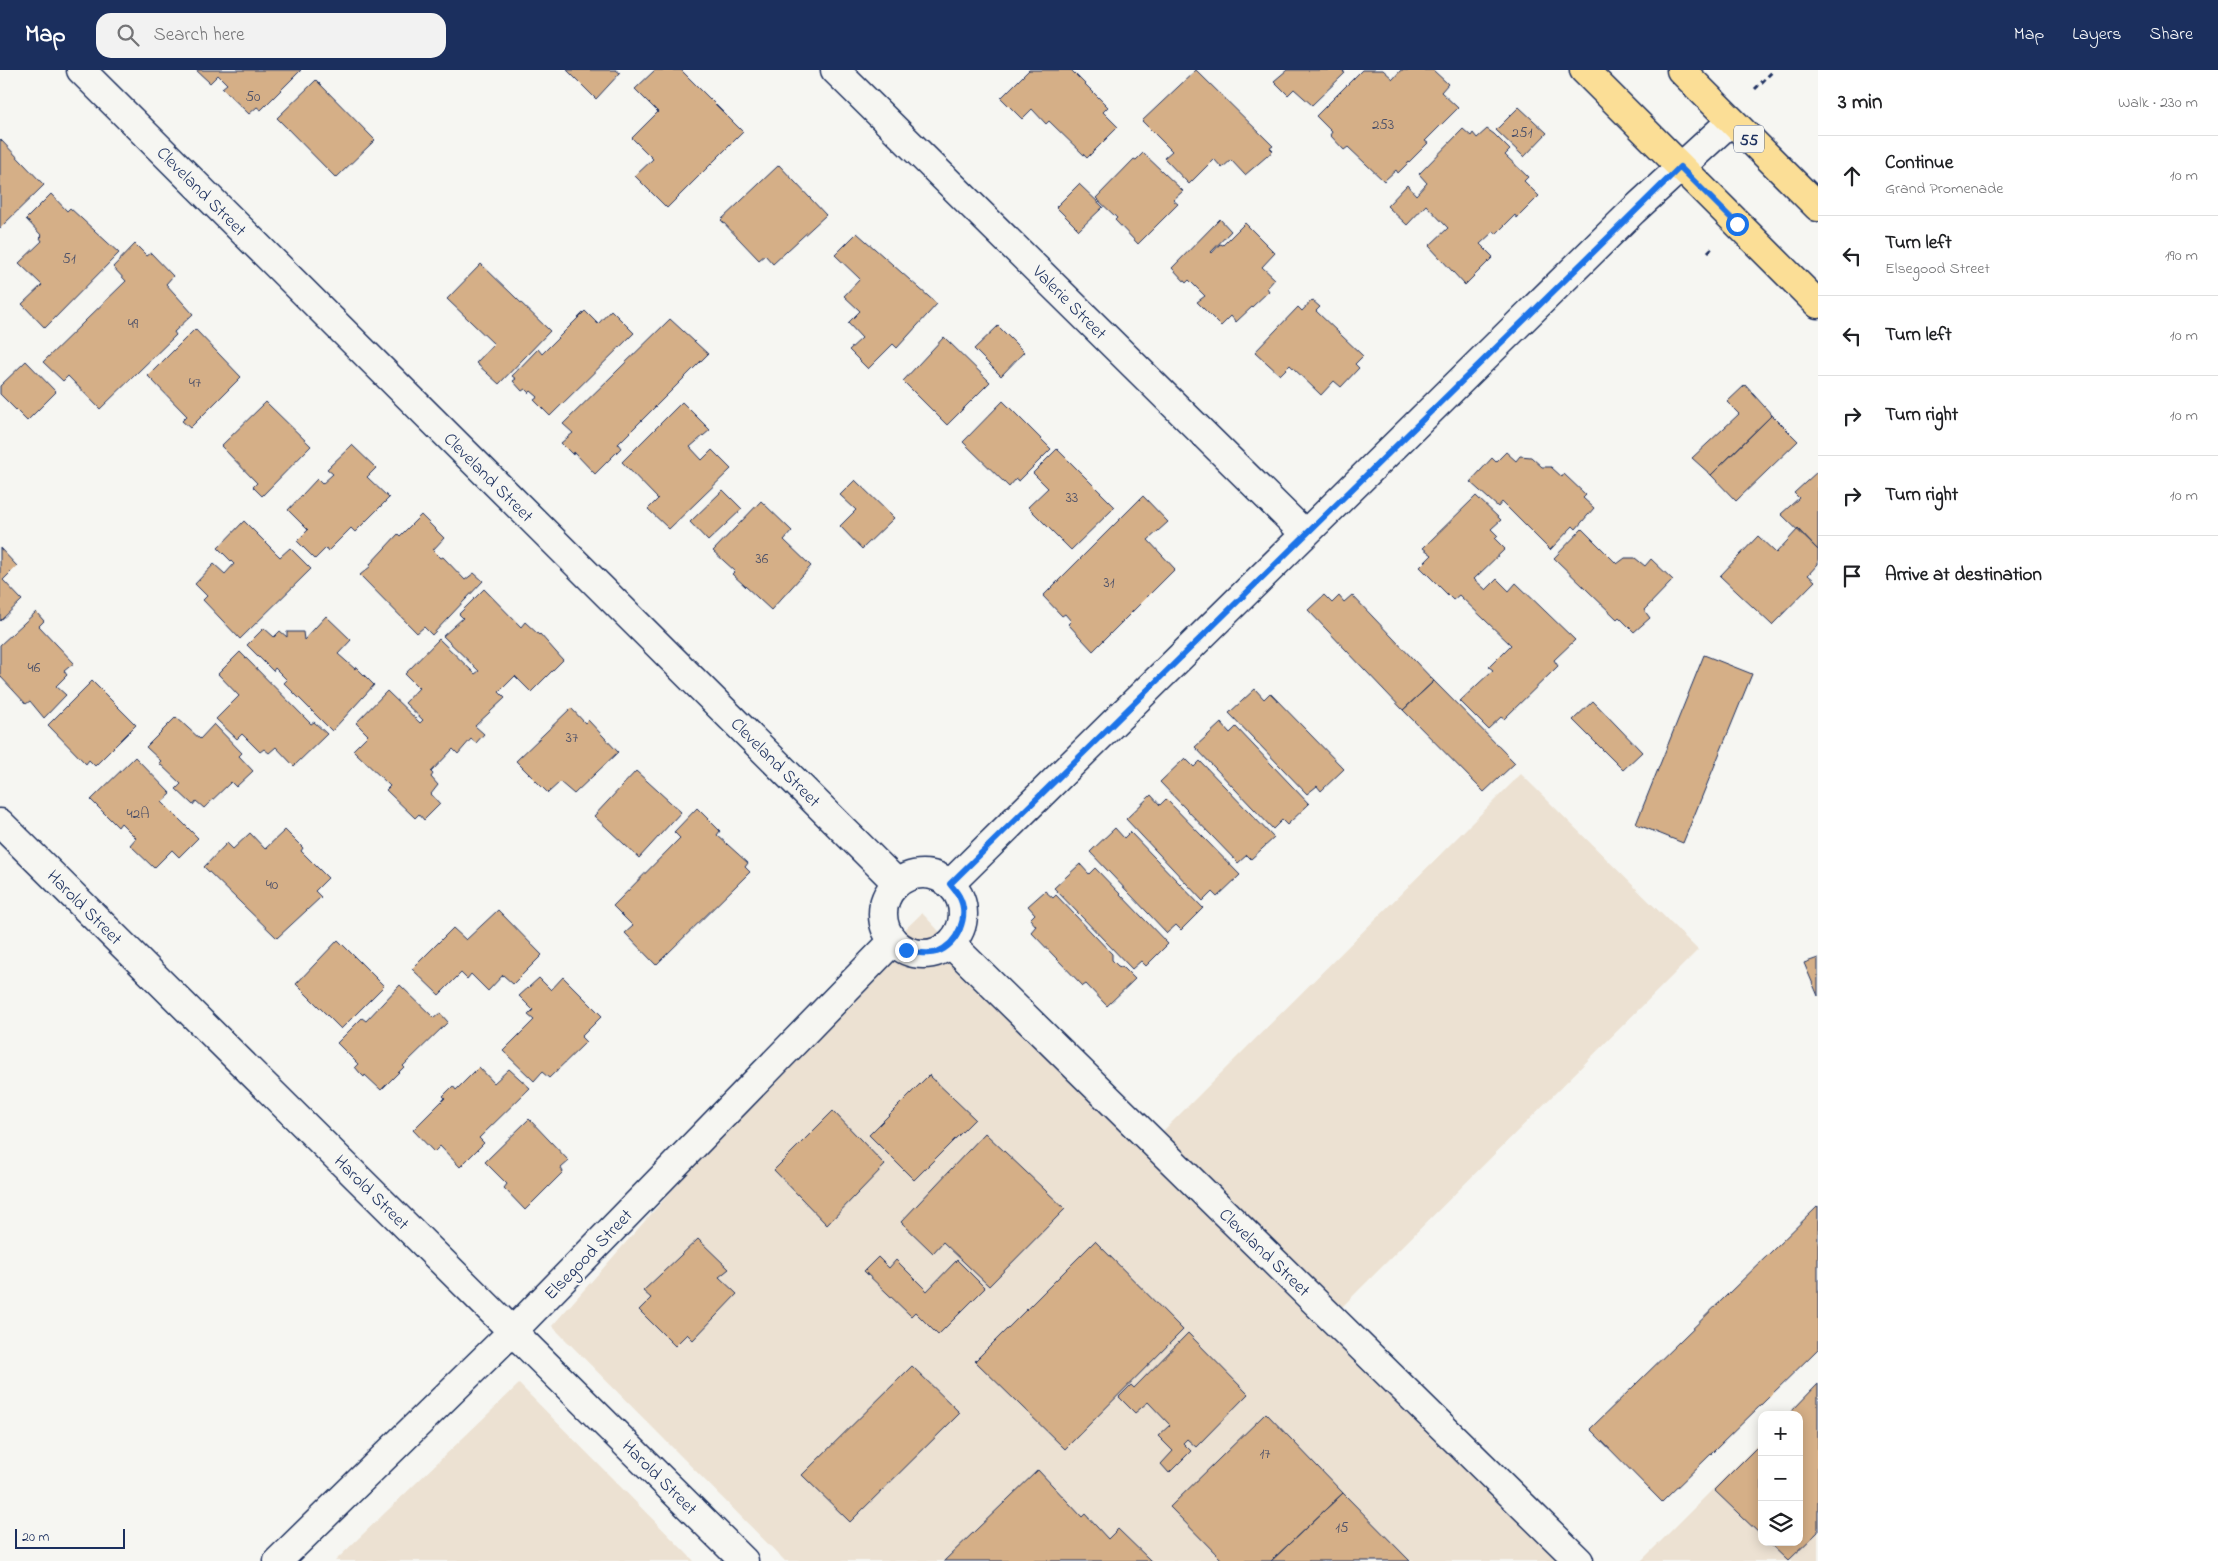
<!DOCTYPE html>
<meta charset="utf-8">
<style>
:root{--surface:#fff;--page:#f2f2f2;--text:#202124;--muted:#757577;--line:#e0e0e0;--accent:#1b2f5e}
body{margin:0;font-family:"Indie Flower",sans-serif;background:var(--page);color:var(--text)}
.controls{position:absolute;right:15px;bottom:15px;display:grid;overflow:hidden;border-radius:10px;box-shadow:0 2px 12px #0003}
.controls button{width:45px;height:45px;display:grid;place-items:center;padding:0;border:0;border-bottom:1px solid var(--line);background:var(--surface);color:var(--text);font:25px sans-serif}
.scale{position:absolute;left:15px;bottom:12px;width:110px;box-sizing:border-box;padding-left:5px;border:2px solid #1b2f5e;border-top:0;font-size:14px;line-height:18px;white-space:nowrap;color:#1b2f5e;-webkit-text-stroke:4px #f6f6f2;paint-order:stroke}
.stop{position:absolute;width:15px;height:15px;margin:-11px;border:4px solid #1a73e8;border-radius:50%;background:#fff}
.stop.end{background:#1a73e8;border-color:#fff;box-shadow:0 1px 5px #0008}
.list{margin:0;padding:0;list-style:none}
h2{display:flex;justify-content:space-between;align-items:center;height:65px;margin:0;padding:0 20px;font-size:21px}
h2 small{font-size:16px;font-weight:400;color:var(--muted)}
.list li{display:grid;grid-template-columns:32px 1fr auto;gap:15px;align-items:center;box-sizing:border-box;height:80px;padding:0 20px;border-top:1px solid var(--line)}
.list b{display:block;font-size:19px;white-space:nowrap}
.list p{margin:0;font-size:16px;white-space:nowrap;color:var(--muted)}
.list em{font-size:16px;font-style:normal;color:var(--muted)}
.icon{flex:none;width:28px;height:28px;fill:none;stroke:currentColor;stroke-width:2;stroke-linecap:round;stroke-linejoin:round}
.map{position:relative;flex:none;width:1818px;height:1491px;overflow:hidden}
header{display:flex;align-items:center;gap:30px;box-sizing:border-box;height:70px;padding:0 25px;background:var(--accent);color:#fff}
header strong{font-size:24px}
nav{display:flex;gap:28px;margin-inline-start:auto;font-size:18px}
.search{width:350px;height:45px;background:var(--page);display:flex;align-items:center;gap:12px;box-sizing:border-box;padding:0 18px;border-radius:15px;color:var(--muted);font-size:19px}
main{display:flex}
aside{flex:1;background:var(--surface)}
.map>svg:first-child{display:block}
.built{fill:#ece1d2}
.building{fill:#d5af87;stroke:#1b2f5e}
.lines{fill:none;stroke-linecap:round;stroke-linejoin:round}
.street-casing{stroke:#1b2f5e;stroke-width:31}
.primary-casing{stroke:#1b2f5e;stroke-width:31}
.path{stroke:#1b2f5e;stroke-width:3;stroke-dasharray:5 4;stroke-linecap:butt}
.street{stroke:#f6f6f2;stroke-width:28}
.primary{stroke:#fbde96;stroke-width:28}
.route{stroke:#1a73e8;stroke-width:6}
.labels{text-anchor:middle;stroke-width:4.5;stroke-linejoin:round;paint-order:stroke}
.number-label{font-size:15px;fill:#4a4f68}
.shield{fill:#f6f6f2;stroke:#5d6b8a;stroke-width:1}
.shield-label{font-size:16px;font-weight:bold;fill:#1b2f5e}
.street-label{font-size:18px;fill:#1b2f5e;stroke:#f6f6f2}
</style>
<header>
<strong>Map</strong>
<div class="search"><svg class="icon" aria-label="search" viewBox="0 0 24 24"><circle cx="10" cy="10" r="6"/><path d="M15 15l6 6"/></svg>Search here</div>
<nav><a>Map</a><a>Layers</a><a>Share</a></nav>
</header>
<main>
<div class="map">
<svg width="1818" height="1491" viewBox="0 0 1818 1491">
<rect width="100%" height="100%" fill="#f6f6f2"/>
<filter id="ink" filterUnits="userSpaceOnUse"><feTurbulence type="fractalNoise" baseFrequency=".02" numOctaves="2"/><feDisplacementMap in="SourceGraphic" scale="10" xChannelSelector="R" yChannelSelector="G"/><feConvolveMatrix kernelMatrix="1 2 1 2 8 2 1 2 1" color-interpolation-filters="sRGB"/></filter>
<g filter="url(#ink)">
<path class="built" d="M1521,704L1698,880L1334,1245L1592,1491H785L552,1256L893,871L922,843L951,874L1154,1070Z
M519,1314L694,1491H335Z
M1818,1314V1491H1641L1762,1370V1472H1799V1345H1787Z"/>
<path class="building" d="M196,0H301L261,40L257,37L249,44L222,18L227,14L218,5L210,13Z
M567,0H616L620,3L596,29Z
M655,0H681L743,62L667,138L635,106L653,89L632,68L658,42L635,19Z
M1029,0H1071L1108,37L1103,42L1118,57L1087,88L1049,51L1046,54L1032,39L1022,49L1001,28Z
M1196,0L1273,76L1270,78L1273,81L1245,105L1231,90L1222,98L1214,89L1189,114L1164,88L1172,81L1142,51Z
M1287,0H1345L1343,2L1345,3L1312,35L1294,19L1288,25L1274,11Z
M1362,0H1383L1393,9L1401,0H1433L1448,14L1441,22L1458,38L1425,71L1428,73L1398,103L1396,100L1384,111L1348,77L1344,80L1330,65L1332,62L1316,46Z
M316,10L375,70L336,108L277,48Z
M1519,37L1547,63L1524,87L1496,60Z
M1463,59L1471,66L1473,63L1477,68L1487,59L1494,64L1510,80L1505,85L1528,107L1524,111L1539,126L1517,148L1515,145L1496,164L1494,161L1480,174L1493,187L1465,215L1429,176L1448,158L1426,135L1407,155L1387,136L1407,115L1416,125L1427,113L1419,104Z
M0,69L44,115L0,158Z
M1143,83L1183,121L1173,130L1178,134L1138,174L1115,150L1117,148L1096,128L1134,89L1136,90Z
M779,95L826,145L773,194L765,185L759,190L721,150Z
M1079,114L1103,137L1079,160L1056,137Z
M51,124L67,141L70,138L119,183L45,258L22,234L42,215L19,193L42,171L40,168L42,166L26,149Z
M1220,149L1231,161L1211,182L1212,183L1220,174L1223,175L1245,153L1275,183L1262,197L1275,209L1267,218L1269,221L1236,252L1231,246L1221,256L1197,232L1205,226L1189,210L1186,213L1172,198Z
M857,163L937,234L897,278L893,274L868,299L849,280L862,268L848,253L860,241L844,226L860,209L835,185Z
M135,174L147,186L151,183L173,206L166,214L193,244L174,262L176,265L100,339L68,306L63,311L43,292L126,211L113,197Z
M481,194L550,261L499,314L476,293L494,274L447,229Z
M1312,230L1320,237L1316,241L1363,286L1355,294L1359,298L1341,317L1334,311L1321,325L1290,295L1280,305L1255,282L1298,237L1302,241Z
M611,240L634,263L550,346L534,330L538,327L531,321L529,323L525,319L522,321L513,311L516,309L512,306L538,279L542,284L585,241L598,254Z
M670,249L708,284L618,374L621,378L595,404L574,382L573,385L561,373L573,363L563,354Z
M998,256L1024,282L1001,306L974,279Z
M195,259L241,307L190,358L182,351L187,346L148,306Z
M944,267L990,312L947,355L903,311Z
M26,291L56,322L27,351L0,324V316Z
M1745,315L1772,345L1711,405L1692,388L1739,344L1727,332Z
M1003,331L1051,379L1019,411L1016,409L1009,417L963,372Z
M266,332L311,376L262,426L253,417L257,413L221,376Z
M682,332L710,360L690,377L702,390L712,380L731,399L669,459L648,439L658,429L622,392Z
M1772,345L1798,371L1736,431L1711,405Z
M352,375L376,398L367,407L389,428L355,462L351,458L328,481L326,478L315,489L297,471L308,460L288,440L317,409L322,414L333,404L327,399Z
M1057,379L1115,437L1071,480L1028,437L1048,418L1033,403Z
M1506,382L1516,391L1520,386L1531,387L1542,397H1551L1562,407L1564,404L1586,425L1583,428L1594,438L1576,459L1573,456L1550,480L1502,432L1498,437L1470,412L1492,388L1496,392Z
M1818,401V480L1781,444L1799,428L1794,423Z
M855,410L894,448L862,479L840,456L856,440L840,425Z
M723,420L742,439L708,471L690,452Z
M1143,426L1168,452L1148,470L1175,499L1093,581L1068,554L1071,551L1065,544L1062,546L1043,526Z
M1476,426L1501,450L1491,459L1498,466L1495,469L1505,479L1474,509L1486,520L1497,509L1509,521L1516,513L1575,570L1554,590L1558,596L1504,649L1501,647L1488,659L1460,631L1493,600L1489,597L1511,575L1459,525L1453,530L1420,497L1432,485L1423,478Z
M761,431L792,461L784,470L811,496L771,540L732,504L735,501L713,481Z
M421,445L444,468L433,480L441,488L443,487L465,510L474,503L483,511L432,565L424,557L417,563L360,505L371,496L370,494L398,464L400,466Z
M244,451L280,487L290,478L311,499L240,569L203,530L207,526L195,514L214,494L225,504L234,494L218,478Z
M1582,459L1617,494L1625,488H1635L1645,496L1651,489L1673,510L1644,540L1650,548L1634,562L1619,547L1617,549L1554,488Z
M1798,459L1818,480V494L1808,505L1815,511L1772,555L1720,506L1758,466L1776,483Z
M0,478L17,496L3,510L22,530L0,551Z
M484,519L521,557L525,552L539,565L540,564L563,590L531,622L515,606L499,622L505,628L475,656L484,664L476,673L471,669L458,684L453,679L431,702L433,704L431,707L438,715L431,724L440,734L424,750L419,744L415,748L386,720L390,716L353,680L368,665L356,653L387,621L420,653L423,650L405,633L419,618L405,604L439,569L475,604L479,601L443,566L463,548L459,544Z
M1324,525L1332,533L1339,526L1344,532L1352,525L1434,611L1403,640L1308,540Z
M36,542L44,551L39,556L74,593L64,601L67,605L56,616L66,625L44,648L30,631L26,634L0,606V575Z
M326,546L351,570L338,584L355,599L356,597L374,615L332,661L284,613L287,610L275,598L273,601L247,575L264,558L274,567L280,561L287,567V562H303L304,570Z
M240,582L311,654L314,652L327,664L294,696L276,677L269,683L264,679L260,682L242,664L237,669L216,649L239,626L218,604Z
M1704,585L1752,604L1683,773L1636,754Z
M92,611L136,655L95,696L89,690L86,694L48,655Z
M1434,611L1515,693L1484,722L1403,640Z
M1255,619L1264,629L1270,623L1344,699L1321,721L1317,716L1307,724L1229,643Z
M1593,631L1642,682L1623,700L1573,650Z
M571,638L585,653L588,650L618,682L574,724L560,712L548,723L516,691Z
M176,647L200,669L214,654L242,683L239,686L253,701L236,717L231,712L204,738L196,731L193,735L176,719L181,714L159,693L161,691L146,677Z
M1221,653L1230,663L1236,657L1309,734L1287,755L1282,750L1273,759L1195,677Z
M135,687L171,724L162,732L198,768L179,787L172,780L154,798L130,775L136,768L121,753L118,757L91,730Z
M1185,688L1194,697L1200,691L1274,768L1251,789L1247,785L1238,793L1160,712Z
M636,701L681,742L639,788L594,746Z
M1151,725L1160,735L1166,729L1240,805L1217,827L1212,822L1203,831L1126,749Z
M697,738L720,761L717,765L748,793L745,797L750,802L656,895L625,863L633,856L613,836L680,768L674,762Z
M1115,758L1124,768L1130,762L1203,838L1181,860L1176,855L1167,863L1090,782Z
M285,760L303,778L301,781L328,808L315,821L321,827L277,868L204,797L227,773L233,779L250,763L265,779Z
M1080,794L1089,804L1095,798L1168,874L1146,896L1141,891L1132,899L1054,818Z
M1045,821L1053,828L1056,825L1112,884V890L1118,896L1124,898L1135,909L1107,936L1086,914L1083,916L1031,862L1036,856L1030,849L1035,844L1028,836Z
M498,840L542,885L513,914L503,905L488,921L471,904L467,909L461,903L439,925L412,899L453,858L466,870Z
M338,870L384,916L341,959L296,914Z
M1818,888V926L1804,893Z
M563,907L602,946L581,967L586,972L549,1008L542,1002L534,1011L503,981L534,950L528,945L533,940L519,926L539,908L551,920Z
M400,915L434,948L440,943L448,952L403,996L404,997L381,1020L365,1005L364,1007L360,1003L355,997L358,994L337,973L362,948L366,951Z
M479,997L494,1013L509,999L530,1018L479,1068L484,1073L460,1097L440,1076L434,1082L413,1060L445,1028L443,1026L453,1016L456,1020Z
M929,1005L975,1049L914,1110L869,1065Z
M833,1041L885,1095L827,1155L774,1100Z
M529,1049L569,1091L561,1098L563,1102L525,1140L504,1118L507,1114L485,1092Z
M985,1063L1065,1139L989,1216L943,1172L933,1183L901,1152Z
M1818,1136V1279L1662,1432L1590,1359Z
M698,1169L729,1199L719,1207L737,1224L693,1270L687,1264L675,1276L639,1240L651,1228L643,1221Z
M1095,1171L1183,1260L1065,1379L975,1291Z
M878,1187L889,1198L896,1190L927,1221L957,1190L985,1218L938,1265L915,1242L911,1246L864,1201Z
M1188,1263L1248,1324L1196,1377L1187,1369L1183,1373L1191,1381L1169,1403L1161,1394L1173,1381L1158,1366L1170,1355L1148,1332L1135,1343L1119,1327L1131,1315L1134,1318Z
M912,1296L960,1343L850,1452L802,1405Z
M1818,1314V1462L1788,1491L1768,1472H1799V1345H1788Z
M1266,1343L1343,1423L1271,1491H1223L1170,1437Z
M1762,1372V1466L1714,1420Z
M1038,1400L1082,1447L1085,1444L1108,1469L1118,1459L1151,1491H944Z
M1343,1423L1410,1491H1271Z"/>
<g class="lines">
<defs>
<path id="street" d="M81,0L897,813
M835,0L1305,464
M0,753L744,1491
M883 844a40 40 0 1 1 80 0a40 40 0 1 1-80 0Z
M950,814L1633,141L1731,51
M951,874L1579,1491
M278,1491L513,1261L893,871"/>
<path id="primary" d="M1584,0L1818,234
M1681,0L1818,137"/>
</defs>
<use href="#street" class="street-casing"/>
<use href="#primary" class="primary-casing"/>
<path class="path" d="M1755,19L1774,0
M1708,182L1714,176"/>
<use href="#street" class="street"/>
<use href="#primary" class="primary"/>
</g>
</g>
<g class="lines" filter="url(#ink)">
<path class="route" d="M906,880C917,883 927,885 937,882C958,874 970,846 959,826C957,822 953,818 950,814L1680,97L1737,154"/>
</g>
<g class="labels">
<g class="number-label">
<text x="253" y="31">50</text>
<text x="1383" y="59">253</text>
<text x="1522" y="67">251</text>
<text x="69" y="193">51</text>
<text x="133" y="258">49</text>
<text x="195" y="317">47</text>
<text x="1072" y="432">33</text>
<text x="762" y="493">36</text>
<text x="1109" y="517">31</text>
<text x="34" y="602">46</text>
<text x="572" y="672">37</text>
<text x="138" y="748">42A</text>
<text x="272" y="819">40</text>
<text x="1265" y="1388">17</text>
<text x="1342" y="1462">15</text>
</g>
<rect class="shield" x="1734" y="55.5" width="30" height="27" rx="4"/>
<g class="shield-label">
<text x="1749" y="75">55</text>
</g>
<g class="street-label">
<text transform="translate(202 121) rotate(45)" y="6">Cleveland Street</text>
<text transform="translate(1070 232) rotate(45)" y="6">Valerie Street</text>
<text transform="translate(489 407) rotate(45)" y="6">Cleveland Street</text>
<text transform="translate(776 692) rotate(45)" y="6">Cleveland Street</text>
<text transform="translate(85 837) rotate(45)" y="6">Harold Street</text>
<text transform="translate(372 1122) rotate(45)" y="6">Harold Street</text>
<text transform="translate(1265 1182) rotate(44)" y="6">Cleveland Street</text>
<text transform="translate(588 1184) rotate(-46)" y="6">Elsegood Street</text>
<text transform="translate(660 1407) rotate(45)" y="6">Harold Street</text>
</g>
</g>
</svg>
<div class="controls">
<button>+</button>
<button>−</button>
<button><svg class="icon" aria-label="layers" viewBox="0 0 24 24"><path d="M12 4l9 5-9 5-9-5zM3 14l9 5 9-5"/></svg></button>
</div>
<div class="scale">20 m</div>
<div class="stop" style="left:1737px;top:154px"></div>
<div class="stop end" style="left:906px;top:880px"></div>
</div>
<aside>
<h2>3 min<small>Walk · 230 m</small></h2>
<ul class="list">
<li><svg class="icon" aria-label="ahead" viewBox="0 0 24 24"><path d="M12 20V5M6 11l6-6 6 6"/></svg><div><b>Continue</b><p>Grand Promenade</p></div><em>10 m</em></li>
<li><svg class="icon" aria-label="left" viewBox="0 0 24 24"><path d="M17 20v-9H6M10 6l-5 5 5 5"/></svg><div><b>Turn left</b><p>Elsegood Street</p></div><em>190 m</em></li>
<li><svg class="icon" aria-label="left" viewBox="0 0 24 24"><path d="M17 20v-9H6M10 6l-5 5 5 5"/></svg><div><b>Turn left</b></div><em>10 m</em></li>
<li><svg class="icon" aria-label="right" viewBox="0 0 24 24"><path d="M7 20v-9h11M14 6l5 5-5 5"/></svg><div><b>Turn right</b></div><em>10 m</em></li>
<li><svg class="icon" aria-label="right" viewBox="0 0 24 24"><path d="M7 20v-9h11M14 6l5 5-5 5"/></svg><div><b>Turn right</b></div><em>10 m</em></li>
<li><svg class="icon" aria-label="arrive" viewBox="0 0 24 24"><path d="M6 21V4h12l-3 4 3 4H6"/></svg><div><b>Arrive at destination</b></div></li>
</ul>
</aside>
</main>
